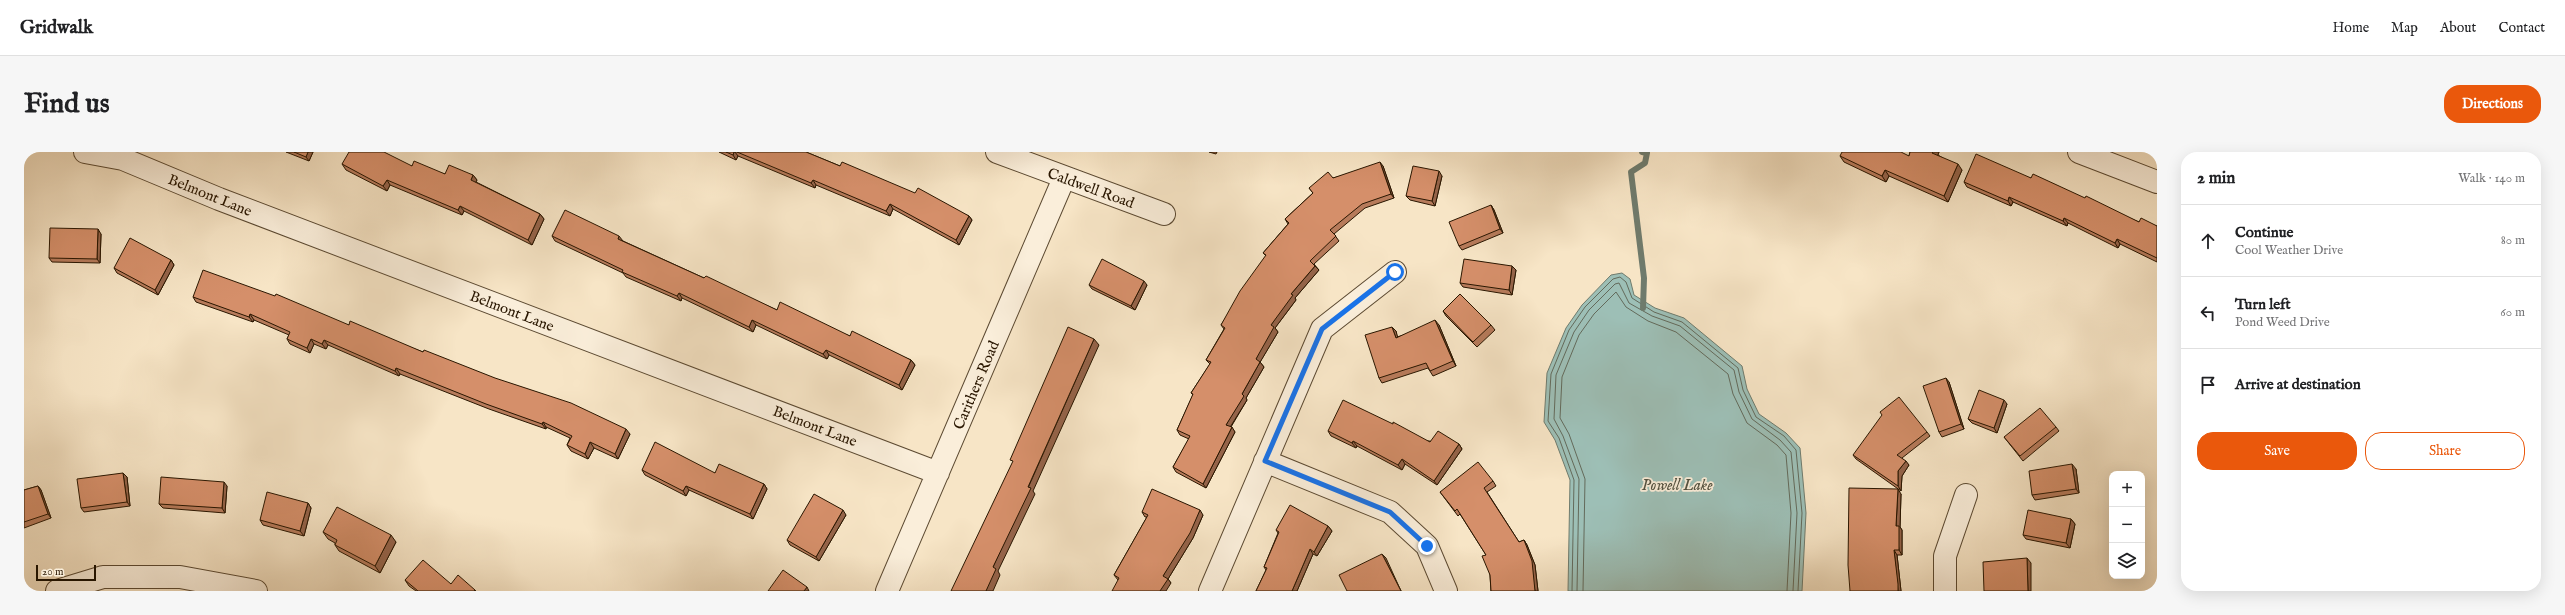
<!DOCTYPE html>
<meta charset="utf-8">
<style>
:root{--surface:#fff;--page:#f6f6f6;--text:#202124;--muted:#757577;--line:#e0e0e0;--accent:#ea580c}
body{margin:0;font-family:"IM FELL English",serif;background:var(--page);color:var(--text)}
.controls{position:absolute;right:12px;bottom:12px;display:grid;overflow:hidden;border-radius:8px;box-shadow:0 4px 16px #0002}
.controls button{width:36px;height:36px;display:grid;place-items:center;padding:0;border:0;border-bottom:1px solid var(--line);background:var(--surface);color:var(--text);font:20px sans-serif}
.scale{position:absolute;left:12px;bottom:10px;width:60px;box-sizing:border-box;padding-left:4px;border:2px solid #291600;border-top:0;font-size:11px;line-height:14px;white-space:nowrap;color:#291600;-webkit-text-stroke:3px #faeeda;paint-order:stroke}
.stop{position:absolute;width:12px;height:12px;margin:-9px;border:3px solid #1a73e8;border-radius:50%;background:#fff}
.stop.end{background:#1a73e8;border-color:#fff;box-shadow:0 1px 4px #0008}
.list{margin:0;padding:0;list-style:none}
h2{display:flex;justify-content:space-between;align-items:center;height:52px;margin:0;padding:0 16px;font-size:17px}
h2 small{font-size:13px;font-weight:400;color:var(--muted)}
.list li{display:grid;grid-template-columns:26px 1fr auto;gap:12px;align-items:center;box-sizing:border-box;height:72px;padding:0 16px;border-top:1px solid var(--line)}
.list b{display:block;font-size:15px;white-space:nowrap}
.list p{margin:0;font-size:13px;white-space:nowrap;color:var(--muted)}
.list em{font-size:13px;font-style:normal;color:var(--muted)}
.actions{display:flex;gap:8px;padding:12px 16px}
.actions a{flex:1;padding:9px 0;border:1px solid var(--accent);border-radius:16px;text-align:center;font-size:14px;color:var(--accent)}
.actions .main{background:var(--accent);color:#fff}
.icon{flex:none;width:22px;height:22px;fill:none;stroke:currentColor;stroke-width:2;stroke-linecap:round;stroke-linejoin:round}
.map{position:relative;flex:none;width:2133px;height:439px;overflow:hidden;border-radius:16px}
header{display:flex;align-items:center;gap:24px;box-sizing:border-box;height:56px;padding:0 20px;background:var(--surface);border-bottom:1px solid var(--line)}
header strong{font-size:19px}
nav{display:flex;gap:22px;margin-inline-start:auto;font-size:14px}
.intro{display:flex;align-items:center;justify-content:space-between;box-sizing:border-box;height:96px;padding:0 24px}
h1{margin:0;font-size:28px}
.button{padding:10px 18px;border-radius:16px;background:var(--accent);color:#fff;font-size:14px;font-weight:700}
main{display:flex;gap:24px;padding:0 24px}
aside{flex:1;background:var(--surface);border-radius:16px;box-shadow:0 4px 16px #0002}
.map>svg:first-child{display:block}
.water{fill:#9dbfb6;stroke:#6f7b6d}
.lines{fill:none;stroke-linecap:round;stroke-linejoin:round}
.shore{stroke:#636a5b;stroke-width:1}
.stream{stroke:#6f7b6d;stroke-width:6}
.minor-casing{stroke:#5c4a32;stroke-width:24}
.minor{stroke:#faeeda;stroke-width:22}
.wall{fill:#b77b5b;stroke:#291600}
.shaded-wall{fill:#95644a;stroke:#291600}
.building{fill:#d58f6a;stroke:#291600}
.route{stroke:#1a73e8;stroke-width:5}
.labels{text-anchor:middle;stroke-width:3.5;stroke-linejoin:round;paint-order:stroke}
.street-label{font-size:15px;fill:#291600;stroke:#faeeda}
.water-label{font-size:16px;font-style:italic;fill:#525140;stroke:#faeeda}
</style>
<header>
<strong>Gridwalk</strong>
<nav><a>Home</a><a>Map</a><a>About</a><a>Contact</a></nav>
</header>
<div class="intro"><h1>Find us</h1><a class="button">Directions</a></div>
<main>
<div class="map">
<svg width="2133" height="439" viewBox="0 0 2133 439">
<rect width="100%" height="100%" fill="#f7e5c6"/>
<filter id="stains"><feTurbulence type="fractalNoise" baseFrequency=".005" numOctaves="4"/><feColorMatrix values="0 0 0 0 .2 0 0 0 0 .09 0 0 0 0 .02 0 0 0 .5 -.17"/></filter>
<radialGradient id="worn" r=".72"><stop offset=".6" stop-color="#630" stop-opacity="0"/><stop offset="1" stop-color="#630" stop-opacity=".3"/></radialGradient>
<path class="water" d="M1598,121L1606,127L1610,143L1631,156L1660,166L1718,214L1723,237L1735,262L1762,281L1776,296L1782,361L1778,439H1544L1546,328L1531,288L1520,270L1523,221L1542,176L1558,153L1587,123Z"/>
<g class="lines">
<path class="shore" d="M1548,439L1550,328L1535,286L1524,269L1527,222L1545,178L1561,155L1589,127L1596,125L1602,130L1608,146L1630,160L1658,170L1714,216L1719,238L1732,265L1760,284L1772,298L1778,361L1774,439
M1553,439L1555,327L1539,284L1530,267L1532,223L1550,180L1565,158L1591,132L1595,131L1605,151L1628,164L1656,174L1710,218L1715,240L1728,267L1756,288L1767,300L1773,361L1769,439
M1559,439L1561,327L1545,282L1536,266L1538,225L1555,183L1570,162L1592,140L1602,155L1624,169L1652,180L1704,222L1709,242L1723,271L1753,293L1762,303L1767,361L1763,439"/>
<path class="stream" d="M1618,0L1623,1L1621,11L1607,20L1620,126L1619,156"/>
<defs>
<path id="minor" d="M61,0L99,7L195,47L914,321
M973,0L1140,62
M2055,0L2133,30
M1241,309L1366,360L1403,394L1422,439
M33,439L79,425H156L232,439
M863,439L1040,26
M1186,439L1298,177L1371,120
M1921,439V404L1942,343"/>
</defs>
<use href="#minor" class="minor-casing"/>
<use href="#minor" class="minor"/>
</g>
<path class="wall" d="M262,0H289L285,9Z
M695,0H782L816,14L945,64L948,68L935,93L869,57L866,64L792,33L791,36L714,4L712,8Z
M1185,0H1193L1192,2Z
M1886,0H1915L1914,3L1938,18L1924,50L1865,24L1862,30L1820,10L1816,4H1885Z
M318,12L388,14L421,22L449,23L453,28L452,30L516,62L520,67L508,93L440,59L438,63L366,33L363,39L322,18Z
M1359,14L1370,46L1341,56L1310,82L1315,89L1290,112L1295,118L1271,146L1272,148L1251,176L1254,180L1236,210L1240,215L1222,246L1223,248L1207,275L1211,280L1182,336L1152,320L1149,315L1165,287L1156,283L1153,278L1169,243L1167,241L1186,212L1182,208L1200,177L1197,173L1242,104L1239,101L1264,72L1261,67L1289,41L1285,36L1309,26Z
M1418,24L1411,54L1386,48L1382,44Z
M2007,26L2115,70L2133,74V110L2096,92L2094,96L2044,71L2043,74L1989,50L1987,54L1943,35L1940,30Z
M1467,53L1470,58L1479,81L1438,98L1435,94Z
M77,82L76,111L28,110L25,106Z
M528,84L599,89L680,126L753,158L826,184L887,208L891,213L878,238L805,203L803,207L732,173L729,180L658,146L657,149L602,125L599,121L531,89Z
M147,108L150,113L134,143L93,121L90,116Z
M1488,114L1492,118L1488,143L1439,135L1436,131Z
M1065,133H1123L1111,158L1068,137Z
M169,145L325,173L399,200L606,282L594,307L570,296L564,307L547,299L543,293L546,286L522,275V277L465,257L376,222L375,224L304,193L302,197L290,192L286,201L266,192L263,187L265,183L230,168L229,170L172,150Z
M1419,159L1467,173L1471,178L1453,195L1422,164Z
M1415,173L1432,214L1409,224L1404,216L1358,231L1355,226L1368,175L1372,179L1373,185Z
M1925,230L1940,277L1918,285L1915,280Z
M1983,252L1973,281L1948,271L1944,267Z
M2032,275L2035,279L1999,309L1980,285Z
M1304,279L1435,292L1438,297L1413,333L1381,312L1378,318L1333,294L1332,296L1307,284Z
M1903,280L1906,284L1878,306L1885,313L1878,324L1877,339L1832,307L1829,303Z
M2052,317L2055,341L2011,348L2008,343Z
M618,318L691,321L740,332L743,337L729,367L665,338L662,344L621,323Z
M99,321L103,325L106,354L60,360L57,356Z
M1469,329L1472,334L1463,340L1495,390L1500,388L1503,393L1511,413L1514,439H1467L1466,423L1462,403L1436,362L1434,364L1416,340Z
M14,334L17,338L27,366L0,376V338Z
M203,334L201,361L139,356L135,352Z
M1877,342L1876,375L1878,378V403H1873L1877,439H1826Z
M284,351L287,356L280,384L239,373L236,368Z
M1118,360L1179,363L1169,386L1144,427L1147,431L1094,428L1090,423L1123,365H1121Z
M822,363L795,409L766,393L763,388Z
M2047,367L2051,372L2046,396L2002,387L1999,383Z
M1304,374L1308,379L1293,404L1289,402L1273,439H1232L1242,418L1240,415L1254,381L1252,378Z
M299,380L372,390L356,421L315,399L311,393V391L304,387Z
M381,428L427,432L451,438L452,439H392L385,434Z"/>
<path class="shaded-wall" d="M284,0H289L285,9L282,5Z
M710,0H711L714,4L712,8L709,3Z
M1909,0H1915L1912,7L1908,1Z
M1356,10L1359,14L1370,46L1367,42Z
M1934,12L1938,18L1924,50L1920,44Z
M1861,18L1865,24L1862,30L1858,24Z
M1415,19L1418,24L1411,54L1408,49Z
M449,23L453,28L450,33L447,28Z
M363,28L366,33L363,39L359,34Z
M789,28L792,33L791,36L787,31Z
M1985,45L1989,50L1987,54L1984,49Z
M866,52L869,57L866,64L862,59Z
M1467,53L1470,58L1479,81L1476,77Z
M436,54L440,59L438,63L434,58Z
M516,62L520,67L508,93L504,88Z
M945,64L948,68L935,93L932,88Z
M2040,66L2044,71L2043,74L2039,69Z
M74,77L77,82L76,111L73,107Z
M595,84L599,89L597,92L594,87Z
M2093,87L2096,92L2094,96L2091,91Z
M147,108L150,113L134,143L131,138Z
M1291,114L1295,118L1271,146L1272,148L1251,176L1254,180L1235,212L1232,207L1247,173L1267,142Z
M1488,114L1492,118L1488,143L1485,138Z
M1120,129L1123,133L1111,158L1107,154Z
M655,141L658,146L657,149L653,144Z
M226,162L230,168L229,170L225,165Z
M728,168L732,173L729,180L725,175Z
M1411,168L1415,173L1432,214L1429,209Z
M1368,175L1372,179L1375,190L1372,186Z
M287,187L290,192L286,201L283,196Z
M1070,187L1075,193L1009,339L1011,342L974,419L976,423L969,439H962L969,415Z
M300,188L304,193L302,197L298,192Z
M802,198L805,203L803,207L799,202Z
M887,208L891,213L878,238L875,233Z
M1236,210L1240,215L1222,246L1223,248L1205,277L1202,273L1218,242Z
M372,216L376,222L375,224L371,219Z
M1922,226L1925,230L1940,277L1937,272Z
M1980,248L1983,252L1973,281L1970,276Z
M519,270L522,275V277L518,272Z
M1208,275L1211,280L1182,336L1179,332Z
M602,277L606,282L594,307L591,302Z
M1329,289L1333,294L1332,296L1328,291Z
M566,290L570,296L564,307L561,302Z
M1435,292L1438,297L1413,333L1410,329Z
M1378,307L1381,312L1378,318L1374,313Z
M1882,309L1885,313L1878,324L1877,339L1874,334V319Z
M2048,312L2052,317L2055,341L2052,337Z
M99,321L103,325L106,354L103,350Z
M200,330L203,334L201,361L198,356Z
M740,332L743,337L729,367L726,362Z
M14,334L17,338L27,366L24,362Z
M662,334L665,338L662,344L659,339Z
M1874,337L1877,342L1876,375L1878,378V403L1875,398L1872,374Z
M284,351L287,356L280,384L276,379Z
M819,358L822,363L795,409L792,405Z
M1176,358L1179,363L1169,386L1144,427L1147,431L1142,439H1136L1139,424Z
M2047,367L2051,372L2046,396L2042,391Z
M1304,374L1308,379L1293,404L1290,400Z
M367,383L372,390L356,421L351,414Z
M1500,388L1503,393L1511,413L1514,439H1511Z
M1286,397L1289,402L1273,439H1268Z
M1870,398L1873,403L1877,439H1874Z
M1358,402L1362,406L1377,439Z
M2003,406L2007,411V439H2004Z
M783,435L785,439H780Z"/>
<path class="building" d="M270,0H284L282,5Z
M325,0H360L388,14L390,9L421,22L425,13L449,23L447,28L516,62L504,88L436,54L434,58L363,28L359,34L318,12Z
M702,0H710L709,3Z
M713,0H782L816,14L818,10L891,41L894,36L945,64L932,88L866,52L862,59L789,28L787,31Z
M1818,0H1877L1885,4L1886,0H1909L1908,1L1934,12L1920,44L1861,18L1858,24L1816,4Z
M1952,2L2007,26L2009,22L2061,46L2062,44L2115,70L2117,66L2133,74V106L2093,87L2091,91L2040,66L2039,69L1985,45L1984,49L1940,30Z
M1356,10L1367,42L1338,52L1306,78L1312,84L1286,109L1291,114L1267,142L1269,143L1247,173L1250,175L1232,207L1236,210L1218,242L1220,244L1202,273L1208,275L1179,332L1149,315L1166,284L1153,278L1169,242L1167,241L1187,210L1182,208L1201,176L1197,173L1216,139L1242,103L1239,101L1265,71L1261,67L1289,41L1285,36L1304,20L1309,26Z
M1389,14L1415,19L1408,49L1382,44Z
M1467,53L1476,77L1435,94L1425,70Z
M541,58L595,84L594,87L680,126L682,124L753,158L756,150L826,184L828,179L887,208L875,233L802,198L799,202L728,168L725,175L655,141L653,144L598,120L599,118L528,84Z
M26,76L74,77L73,107L25,106Z
M106,86L147,108L131,138L90,116Z
M1078,107L1120,129L1107,154L1065,133Z
M1440,107L1488,114L1485,138L1436,131Z
M179,118L251,144L252,142L325,173L326,169L399,200L400,198L471,226L547,251L602,277L591,302L566,290L561,302L543,293L548,284L519,270L518,272L462,252L372,216L371,219L300,188L298,192L287,187L283,196L263,187L266,180L226,162L225,165L169,145Z
M1436,142L1467,173L1449,190L1419,159Z
M1411,168L1429,209L1406,219L1402,211L1355,226L1341,183L1368,175L1372,186Z
M1044,175L1070,187L1004,335L1007,336L969,415L972,417L962,439H927L989,309L986,308Z
M1922,226L1937,272L1915,280L1899,234Z
M1955,238L1980,248L1970,276L1944,267Z
M1875,245L1903,280L1873,303L1882,309L1874,319V334L1829,303L1858,263L1856,260Z
M1319,248L1369,272V270L1406,290L1414,279L1435,292L1410,329L1378,307L1374,313L1329,289L1328,291L1304,279Z
M2016,256L2032,275L1996,304L1980,285Z
M631,290L691,321L695,312L740,332L726,362L662,334L659,339L618,318Z
M1454,310L1469,329L1460,336L1495,390L1500,388L1508,409L1511,439H1467L1466,423L1458,404L1462,403L1433,357L1431,359L1416,340Z
M2048,312L2052,337L2008,343L2005,319Z
M99,321L103,350L57,356L53,327Z
M137,325L200,330L198,356L135,352Z
M14,334L24,362L0,370V338Z
M1825,336L1874,337L1872,374H1875V398H1870L1874,432V439H1826L1824,413Z
M1128,337L1176,358L1166,381L1139,424L1144,427L1136,439H1088L1095,426L1090,423L1124,363L1118,360Z
M243,340L284,351L276,379L236,368Z
M790,342L819,358L792,405L763,388Z
M1266,353L1304,374L1290,400L1286,397L1268,439H1232L1243,416L1240,415L1255,380L1252,378Z
M313,355L367,383L351,414L311,393L313,388L299,380Z
M2004,358L2047,367L2042,391L1999,383Z
M1358,402L1377,439H1323L1315,423Z
M2003,406L2004,439H1960L1959,410Z
M399,408L427,432L434,423L451,438L450,439H394L381,428Z
M759,418L783,435L780,439H744Z"/>
<g class="lines">
<path class="route" d="M1371,120L1298,177L1241,309L1366,360L1403,394"/>
</g>
<g class="labels">
<g class="street-label">
<text transform="translate(1067 36) rotate(20)" y="5">Caldwell Road</text>
<text transform="translate(186 43) rotate(22)" y="5">Belmont Lane</text>
<text transform="translate(488 159) rotate(21)" y="5">Belmont Lane</text>
<text transform="translate(952 233) rotate(-67)" y="5">Carithers Road</text>
<text transform="translate(791 274) rotate(21)" y="5">Belmont Lane</text>
</g>
<g class="water-label">
<text x="1653" y="338">Powell Lake</text>
</g>
</g>
<rect width="100%" height="100%" filter="url(#stains)"/>
<rect width="100%" height="100%" fill="url(#worn)"/>
</svg>
<div class="controls">
<button>+</button>
<button>−</button>
<button><svg class="icon" aria-label="layers" viewBox="0 0 24 24"><path d="M12 4l9 5-9 5-9-5zM3 14l9 5 9-5"/></svg></button>
</div>
<div class="scale">20 m</div>
<div class="stop" style="left:1371px;top:120px"></div>
<div class="stop end" style="left:1403px;top:394px"></div>
</div>
<aside>
<h2>2 min<small>Walk · 140 m</small></h2>
<ul class="list">
<li><svg class="icon" aria-label="ahead" viewBox="0 0 24 24"><path d="M12 20V5M6 11l6-6 6 6"/></svg><div><b>Continue</b><p>Cool Weather Drive</p></div><em>80 m</em></li>
<li><svg class="icon" aria-label="left" viewBox="0 0 24 24"><path d="M17 20v-9H6M10 6l-5 5 5 5"/></svg><div><b>Turn left</b><p>Pond Weed Drive</p></div><em>60 m</em></li>
<li><svg class="icon" aria-label="arrive" viewBox="0 0 24 24"><path d="M6 21V4h12l-3 4 3 4H6"/></svg><div><b>Arrive at destination</b></div></li>
</ul>
<div class="actions"><a class="main">Save</a><a>Share</a></div>
</aside>
</main>
